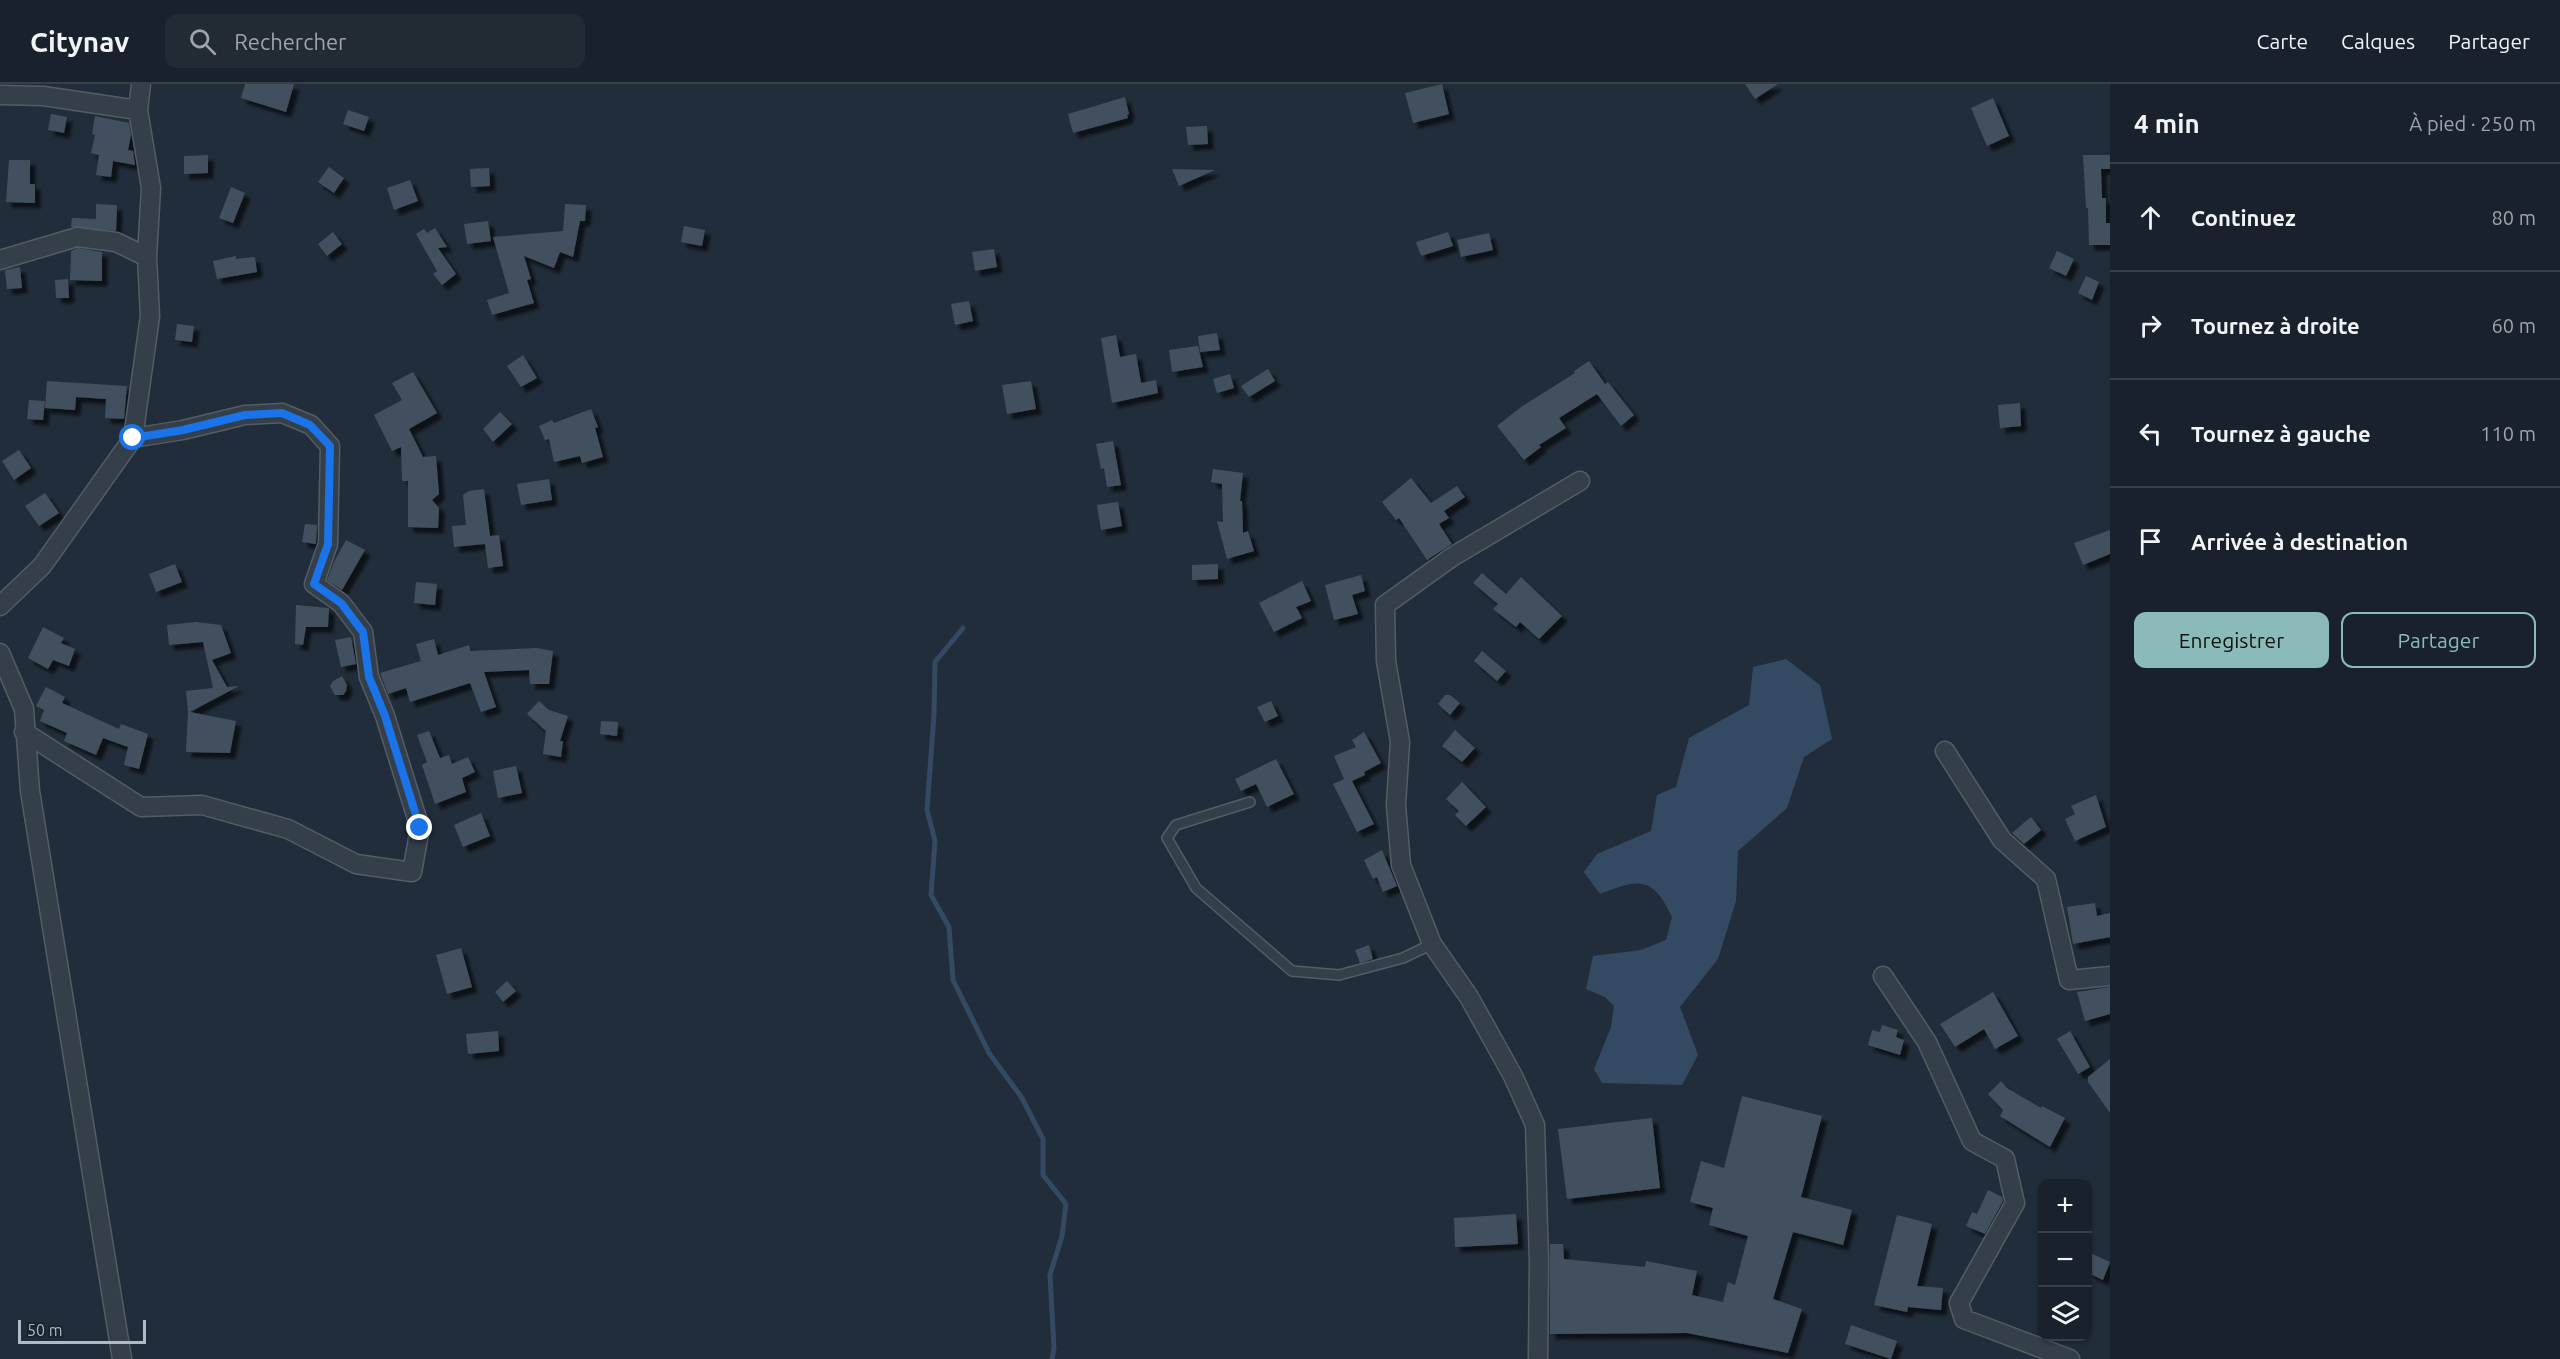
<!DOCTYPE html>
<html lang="fr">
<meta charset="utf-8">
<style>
:root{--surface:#19222c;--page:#222a34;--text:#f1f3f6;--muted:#9fa4a9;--line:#373f48;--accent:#8bbbb9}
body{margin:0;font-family:Ubuntu,sans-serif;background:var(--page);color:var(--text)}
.controls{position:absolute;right:18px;bottom:18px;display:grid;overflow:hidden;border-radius:12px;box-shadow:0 2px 4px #0004}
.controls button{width:54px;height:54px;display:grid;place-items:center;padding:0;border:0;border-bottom:2px solid var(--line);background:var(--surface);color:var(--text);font:30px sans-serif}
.scale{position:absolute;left:18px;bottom:15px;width:128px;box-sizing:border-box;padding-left:6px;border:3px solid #afbac6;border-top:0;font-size:16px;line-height:21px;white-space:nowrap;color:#afbac6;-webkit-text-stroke:4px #1a242f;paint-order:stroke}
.stop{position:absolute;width:18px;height:18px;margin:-14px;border:4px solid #1a73e8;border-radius:50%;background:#fff}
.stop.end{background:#1a73e8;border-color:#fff;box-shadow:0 2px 6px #0008}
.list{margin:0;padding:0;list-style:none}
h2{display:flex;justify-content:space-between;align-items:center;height:78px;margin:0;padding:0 24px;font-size:26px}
h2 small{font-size:20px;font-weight:400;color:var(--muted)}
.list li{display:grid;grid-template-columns:39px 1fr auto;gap:18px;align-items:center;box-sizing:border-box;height:108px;padding:0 24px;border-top:2px solid var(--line)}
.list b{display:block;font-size:22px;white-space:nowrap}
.list em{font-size:20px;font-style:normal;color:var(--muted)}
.actions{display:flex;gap:12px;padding:18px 24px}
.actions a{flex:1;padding:14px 0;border:2px solid var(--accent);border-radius:12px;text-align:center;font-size:21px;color:var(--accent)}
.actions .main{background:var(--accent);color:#111}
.icon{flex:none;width:33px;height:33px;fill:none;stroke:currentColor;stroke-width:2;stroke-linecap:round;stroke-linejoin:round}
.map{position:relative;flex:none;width:2110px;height:1275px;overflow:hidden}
header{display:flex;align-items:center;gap:36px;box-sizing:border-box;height:84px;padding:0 30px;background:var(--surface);border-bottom:2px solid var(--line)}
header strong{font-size:28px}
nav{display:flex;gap:33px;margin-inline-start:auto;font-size:21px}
.search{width:420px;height:54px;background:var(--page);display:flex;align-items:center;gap:15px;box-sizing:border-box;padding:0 21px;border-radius:12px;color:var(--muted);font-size:22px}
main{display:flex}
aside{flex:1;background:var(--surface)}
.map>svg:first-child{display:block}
.water{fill:#344a62}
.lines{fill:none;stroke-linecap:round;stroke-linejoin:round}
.stream{stroke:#344a62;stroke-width:5}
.building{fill:#42505e;filter:url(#shadow)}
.service-casing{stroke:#525d68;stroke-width:12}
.minor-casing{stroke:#525d68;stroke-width:21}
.service{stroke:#343f4a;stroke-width:9}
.minor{stroke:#343f4a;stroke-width:18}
.route{stroke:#1a73e8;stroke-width:8}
</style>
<header>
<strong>Citynav</strong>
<div class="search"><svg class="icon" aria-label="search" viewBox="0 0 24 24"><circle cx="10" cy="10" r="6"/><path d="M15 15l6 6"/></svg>Rechercher</div>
<nav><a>Carte</a><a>Calques</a><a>Partager</a></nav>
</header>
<main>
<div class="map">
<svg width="2110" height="1275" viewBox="0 0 2110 1275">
<defs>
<filter id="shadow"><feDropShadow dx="5.5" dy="5.5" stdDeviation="1.5" flood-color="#0009"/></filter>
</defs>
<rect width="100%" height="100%" fill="#212d3a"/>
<path class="water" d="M1786,575L1820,601L1832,655L1804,673L1787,724L1738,767L1736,817L1718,875L1680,923L1698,971L1682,1001L1602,999L1594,985L1611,943L1614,922L1605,913L1586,905L1593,872L1641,866L1666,856L1672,833C1653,792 1639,794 1600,810L1584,788L1597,770L1651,747L1657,711L1676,703L1689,654L1749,621L1753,583Z"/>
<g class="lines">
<path class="stream" d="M963,544L935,578L934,631L927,726L935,757L931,811L949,843L953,896L989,969L1022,1014L1043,1055V1091L1066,1120L1062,1152L1050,1191L1054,1264L1052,1275"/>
</g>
<path class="building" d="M245,0H294L286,28L241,14Z
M1442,0L1449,30L1413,39L1405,9Z
M1745,0H1778L1755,15Z
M1125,13L1129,30L1127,31L1128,34L1073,49L1068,30Z
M1993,14L2009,52L1987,62L1971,24Z
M348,26L369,33L364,47L343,40Z
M51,30L67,33L64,49L48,46Z
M95,32L129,39L131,51L128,66L133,67L135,81L113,77L111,93L96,91L99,71L91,69L95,51L92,50Z
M1207,42L1208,60L1188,61L1186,43Z
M208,71V89L184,90V72Z
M2083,71H2110V85H2101L2102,114H2106V139H2110V161H2089L2088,124H2086Z
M9,76H30V100H35V119L6,118Z
M329,83L344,94L334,109L318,98Z
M489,84L490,102L471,103L470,85Z
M1172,85L1215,86L1179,102Z
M410,96L418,117L394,126L387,104Z
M231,103L245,109L233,139L219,134Z
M96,120L117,121L116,147L71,143L72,134L96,135Z
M565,120L586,121L585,137H580L573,173L560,168L554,184L524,172L531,195L527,196L534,219L492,231L487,216L509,209L493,153L563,147Z
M488,137L491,157L467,160L464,140Z
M684,142L705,146L702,162L681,158Z
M435,144L447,163L438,164L456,190L442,201L433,190L437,187L416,150L424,145L427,149Z
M333,148L342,160L327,172L318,160Z
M1448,148L1453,162L1421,172L1416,158Z
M1489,149L1493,166L1461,173L1457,156Z
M78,164L102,168V197L70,196L71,167Z
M994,165L997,183L975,187L972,168Z
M2057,167L2074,175L2066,192L2049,184Z
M236,172V175L255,173L257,188L217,195L213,177Z
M20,183L22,204L7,205L5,186Z
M2086,192L2099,198L2092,216L2078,209Z
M68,195L69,214H56L55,196Z
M969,217L973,237L955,241L951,220Z
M177,240L194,242L192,258L175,256Z
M1217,249L1220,266L1200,268L1198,252Z
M1116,251L1120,273L1136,270L1141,299L1156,296L1158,309L1112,319L1101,254Z
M1198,262L1203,283L1172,288L1169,266Z
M523,271L537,294L521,303L507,282Z
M1589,277L1605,300L1608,298L1634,331L1621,342L1597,310L1559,334L1566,344L1539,361L1541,363L1524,376L1497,342L1521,323L1575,289L1574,287Z
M1268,285L1275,297L1249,313L1241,302Z
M413,288L437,329L409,345L423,373L436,372L439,410L432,416L439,424L438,444L408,443V397H402L401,363L392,367L374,331L402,316L392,299Z
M1230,290L1234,304L1217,309L1213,295Z
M47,297L127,302L124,335L105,334L106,315L76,313L75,326L45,324Z
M1031,297L1036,325L1007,330L1002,301Z
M29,316L45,317L43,336L27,335Z
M2020,319L2021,342L2000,344L1998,321Z
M591,325L598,343L595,344L603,373L582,379L580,372L554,378L549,355L545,356L539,342L552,336L554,339Z
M500,328L512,340L493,358L483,345Z
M1113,357L1121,401L1107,403L1104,384L1101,385L1096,360Z
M19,366L31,384L14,396L2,377Z
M1213,385L1243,389L1240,417H1242L1243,449L1248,447L1254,467L1227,475L1217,437L1223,438L1222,400L1211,398Z
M1411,394L1431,419L1457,402L1465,413L1444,427L1449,434L1439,440L1452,460L1427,476L1399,434L1396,436L1382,418Z
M549,395L552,416L521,421L517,400Z
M484,405L490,452L499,451L503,482L488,484L485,460L454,463L452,442L466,441L463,411L469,407Z
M45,409L59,429L39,442L25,422Z
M1118,418L1122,442L1101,446L1097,421Z
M305,440L317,441L316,460L302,458Z
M2110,446V470L2083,481L2074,459Z
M346,456L365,466L342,506L327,496L334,478Z
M175,480L182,498L156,508L149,490Z
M1218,480V495L1192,496V481Z
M1482,489L1506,510L1521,493L1562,532L1539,555L1520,538L1516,543L1493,525L1498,520L1473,499Z
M1361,491L1365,507L1352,511L1358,530L1334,536L1325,501Z
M1302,497L1311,517L1296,523L1302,534L1274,548L1259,519Z
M416,498L437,500L435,521L414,519Z
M296,521L329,524L328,543H306L303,561L295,560Z
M196,538L221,541L231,569L212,576L227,603L239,602L190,628L236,637L230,669L186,668L188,628L186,607L213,604L203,558L169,561L167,541Z
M43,543L64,554L61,559L75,565L69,582L53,576L48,585L28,574Z
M351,553L356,580L341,583L335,556Z
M434,555L438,571L469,561L470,567L537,564L553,567L549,600H530L529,586L484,588L496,623L481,628L470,599L410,618L406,604L388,610L380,589L421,577L416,560Z
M1482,567L1506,587L1497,597L1474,577Z
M342,592L347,601L346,607L343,611H335L330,602L333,597Z
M46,603L65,613L62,619L119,645L121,640L148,650L139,685L124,681L128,663L103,654L96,671L64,657L67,649L40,637L44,626L36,622Z
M1445,611H1450L1460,619L1450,631L1438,620Z
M539,617L549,626L568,632L560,657H563L561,673L543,670L546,647L527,630Z
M1271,617L1278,632L1265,638L1257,623Z
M601,637L618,638L617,652L600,650Z
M1455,646L1475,664L1462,678L1442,662Z
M429,647L440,674L449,671L452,680L468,673L475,688L462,694L466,708L435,720L422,681L427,678L417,651Z
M1364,648L1381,679L1364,688L1365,691L1352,697L1374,740L1357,748L1333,700L1344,695L1334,672L1356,663L1352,656Z
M1276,675L1294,710L1267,723L1256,700L1241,707L1235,695Z
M516,682L522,709L498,714L493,687Z
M1462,698L1486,723L1466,742L1455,731L1459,727L1446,715Z
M2096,711L2106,743L2075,757L2065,735L2075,730L2071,722Z
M481,729L490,752L463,763L454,741Z
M2031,733L2041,746L2024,760L2012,749Z
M1382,766L1397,802L1383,808L1377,793L1373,795L1364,776Z
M2095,819L2097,832L2110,829V853L2073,860L2067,823Z
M1369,861L1373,875L1360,879L1355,866Z
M461,864L472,903L447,910L436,871Z
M507,897L516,907L503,918L495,908Z
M2110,903V930L2085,937L2077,908Z
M1993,908L2018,952L1995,965L1984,945L1955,963L1940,940Z
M1882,941L1898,946L1896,953L1904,956L1900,971L1868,961L1872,946L1880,948Z
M498,947L499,967L468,970L466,950Z
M2070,947L2090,983L2078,990L2057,955Z
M2110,975V1029L2088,998V993Z
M2001,997L2007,1004L2041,1024L2042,1022L2065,1034L2050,1063L2000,1032L2003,1026L1988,1010Z
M1742,1012L1822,1032L1801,1113L1852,1126L1843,1161L1793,1148L1773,1215L1802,1225L1788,1269L1687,1249L1550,1250V1160H1563L1564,1175L1645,1183L1646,1177L1697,1187L1692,1211L1723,1218L1728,1198L1735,1201L1748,1152L1709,1141L1713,1124L1690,1118L1701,1077L1724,1084Z
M1652,1034L1660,1104L1567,1115L1558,1045Z
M1988,1106L2002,1113L2003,1117L1985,1150L1966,1142L1972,1128L1977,1130Z
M1516,1130L1518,1160L1455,1163L1454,1134Z
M1897,1131L1932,1140L1917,1202L1943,1204L1941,1226L1908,1223L1907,1228L1874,1221Z
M2088,1168L2110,1178L2103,1196L2088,1189Z
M1851,1241L1897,1257L1891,1275L1845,1260Z"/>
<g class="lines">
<defs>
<path id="service" d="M1250,718L1176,741L1167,754L1196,804L1292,887L1339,891L1403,874L1432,860"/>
<path id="minor" d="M0,11L43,12L138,26
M0,176L77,153L116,158L147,173
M0,522L42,482L133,354L150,232L147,173L151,104L138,26L141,0
M0,569L24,625L30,707L122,1275
M24,648L141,723L202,721L288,745L356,780L412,788L420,744L385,632L369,593L363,548L341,519L314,500L328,460L330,362L311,341L282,329L245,331L183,346L133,354
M1945,667L2002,756L2046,795L2069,896L2110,892
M1883,892L1927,958L1972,1057L2005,1075L2015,1119L1959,1219L1964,1235L2070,1275
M1538,1275L1539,1178L1535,1041L1513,992L1469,913L1432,860L1401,781L1396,721L1400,658L1386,577L1385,521L1452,473L1580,397"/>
</defs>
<use href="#service" class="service-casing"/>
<use href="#minor" class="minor-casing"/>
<use href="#service" class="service"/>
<use href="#minor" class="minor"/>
</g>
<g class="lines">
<path class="route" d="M133,354L183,346L245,331L282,329L310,341L330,362L328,460L314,500L341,519L363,548L369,593L385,632L420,744"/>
</g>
</svg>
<div class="controls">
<button>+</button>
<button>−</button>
<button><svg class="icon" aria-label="layers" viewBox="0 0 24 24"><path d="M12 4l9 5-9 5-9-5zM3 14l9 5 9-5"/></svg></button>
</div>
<div class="scale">50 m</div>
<div class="stop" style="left:133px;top:354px"></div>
<div class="stop end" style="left:420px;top:744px"></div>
</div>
<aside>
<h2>4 min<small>À pied · 250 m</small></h2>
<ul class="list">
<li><svg class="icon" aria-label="ahead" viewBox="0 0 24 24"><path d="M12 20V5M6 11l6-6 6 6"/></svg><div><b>Continuez</b></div><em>80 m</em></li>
<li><svg class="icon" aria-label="right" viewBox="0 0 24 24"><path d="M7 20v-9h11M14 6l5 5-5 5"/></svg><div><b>Tournez à droite</b></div><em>60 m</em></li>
<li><svg class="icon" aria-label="left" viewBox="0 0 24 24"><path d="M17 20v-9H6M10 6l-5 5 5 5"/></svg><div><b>Tournez à gauche</b></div><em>110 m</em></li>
<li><svg class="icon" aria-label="arrive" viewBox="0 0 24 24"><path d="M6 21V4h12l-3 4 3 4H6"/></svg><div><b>Arrivée à destination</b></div></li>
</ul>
<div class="actions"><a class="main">Enregistrer</a><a>Partager</a></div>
</aside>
</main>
